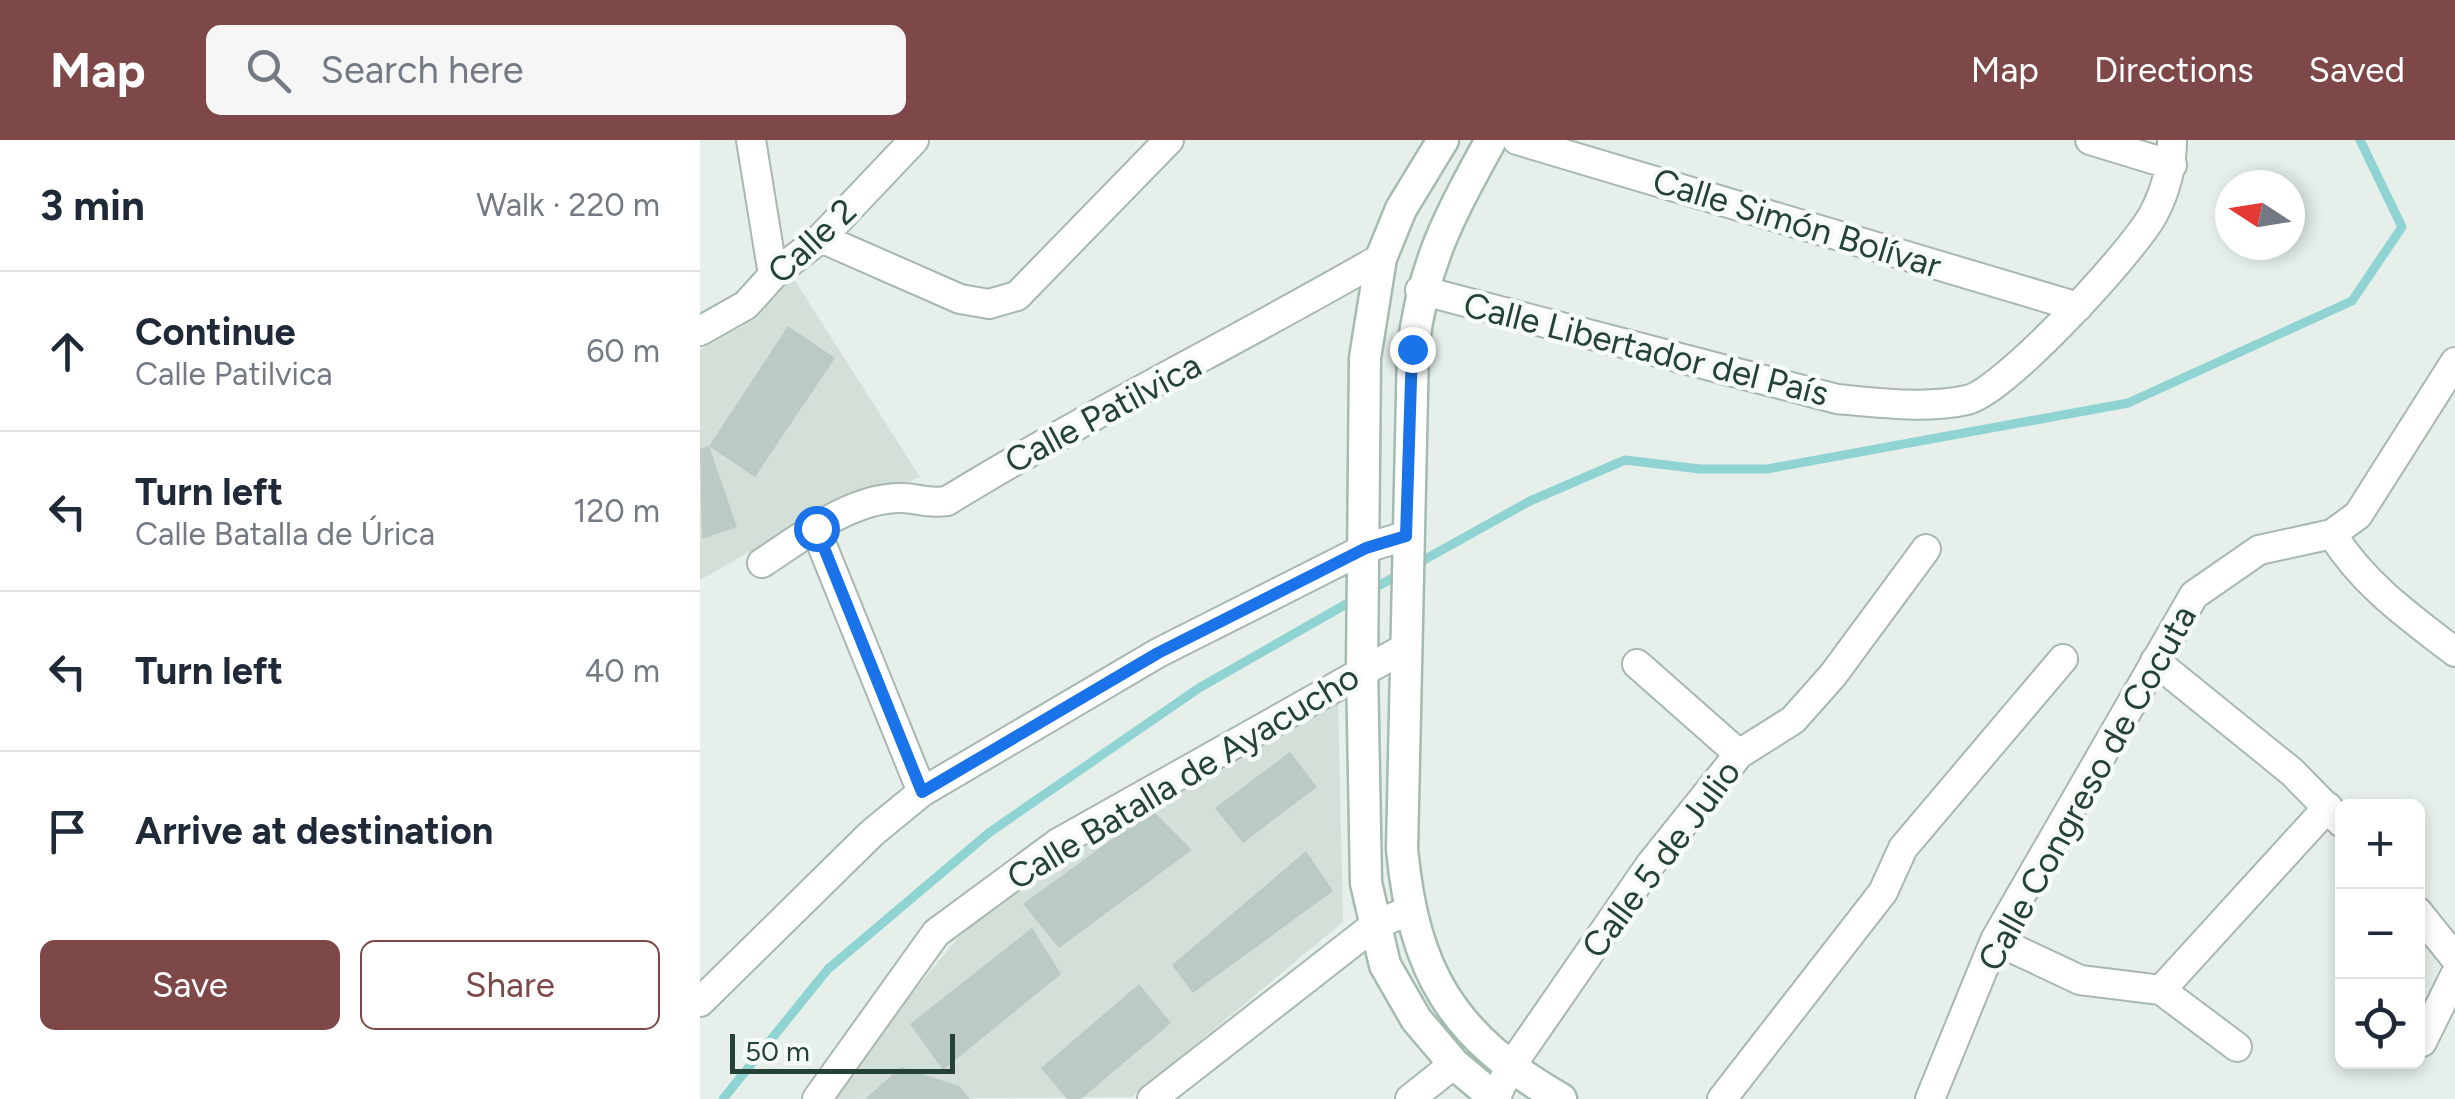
<!DOCTYPE html>
<meta charset="utf-8">
<style>
:root{--surface:#fff;--page:#f6f6f7;--text:#1f2937;--muted:#747a83;--line:#e0e1e3;--accent:#7e4849}
body{margin:0;font-family:Figtree,sans-serif;background:var(--page);color:var(--text)}
.controls{position:absolute;right:30px;bottom:30px;display:grid;overflow:hidden;border-radius:15px;box-shadow:0 5px 15px #0003}
.controls button{width:90px;height:90px;display:grid;place-items:center;padding:0;border:0;border-bottom:2px solid var(--line);background:var(--surface);color:var(--text);font:50px sans-serif}
.compass{position:absolute;left:1515px;top:30px;width:90px;height:90px;border-radius:50%;background:var(--surface);box-shadow:0 5px 15px #0003;rotate:282deg}
.scale{position:absolute;left:30px;bottom:25px;width:225px;box-sizing:border-box;padding-left:10px;border:5px solid #244235;border-top:0;font-size:28px;line-height:35px;white-space:nowrap;color:#244235;-webkit-text-stroke:8px #f7fbf8;paint-order:stroke}
.stop{position:absolute;width:30px;height:30px;margin:-22px;border:8px solid #1a73e8;border-radius:50%;background:#fff}
.stop.end{background:#1a73e8;border-color:#fff;box-shadow:0 2px 10px #0008}
.list{margin:0;padding:0;list-style:none}
h2{display:flex;justify-content:space-between;align-items:center;height:130px;margin:0;padding:0 40px;font-size:42px}
h2 small{font-size:32px;font-weight:400;color:var(--muted)}
.list li{display:grid;grid-template-columns:65px 1fr auto;gap:30px;align-items:center;box-sizing:border-box;height:160px;padding:0 40px;border-top:2px solid var(--line)}
.list b{display:block;font-size:38px;white-space:nowrap}
.list p{margin:0;font-size:32px;white-space:nowrap;color:var(--muted)}
.list em{font-size:32px;font-style:normal;color:var(--muted)}
.actions{display:flex;gap:20px;padding:30px 40px}
.actions a{flex:1;padding:22px 0;border:2px solid var(--accent);border-radius:15px;text-align:center;font-size:35px;color:var(--accent)}
.actions .main{background:var(--accent);color:#fff}
.icon{flex:none;width:55px;height:55px;fill:none;stroke:currentColor;stroke-width:2;stroke-linecap:round;stroke-linejoin:round}
.map{position:relative;flex:none;width:1755px;height:959px;overflow:hidden}
header{display:flex;align-items:center;gap:60px;box-sizing:border-box;height:140px;padding:0 50px;background:var(--accent);color:#fff}
header strong{font-size:48px}
nav{display:flex;gap:55px;margin-inline-start:auto;font-size:35px}
.search{width:700px;height:90px;background:var(--page);display:flex;align-items:center;gap:25px;box-sizing:border-box;padding:0 35px;border-radius:15px;color:var(--muted);font-size:38px}
main{display:flex}
aside{flex:1;background:var(--surface)}
.map>svg:first-child{display:block}
.built{fill:#d4dfd8}
.lines{fill:none;stroke-linecap:round;stroke-linejoin:round}
.stream{stroke:#8fd3d3;stroke-width:9}
.building{fill:#bbcac2}
.minor-casing{stroke:#a8b8b0;stroke-width:32}
.secondary-casing{stroke:#a4bbb0;stroke-width:35}
.minor{stroke:#fff;stroke-width:28}
.secondary{stroke:#fff;stroke-width:30}
.route{stroke:#1a73e8;stroke-width:12}
.labels{text-anchor:middle;stroke-width:9;stroke-linejoin:round;paint-order:stroke}
.street-label{font-size:35px;fill:#244235;stroke:#f7fbf8}
</style>
<header>
<strong>Map</strong>
<div class="search"><svg class="icon" aria-label="search" viewBox="0 0 24 24"><circle cx="10" cy="10" r="6"/><path d="M15 15l6 6"/></svg>Search here</div>
<nav><a>Map</a><a>Directions</a><a>Saved</a></nav>
</header>
<main>
<aside>
<h2>3 min<small>Walk · 220 m</small></h2>
<ul class="list">
<li><svg class="icon" aria-label="ahead" viewBox="0 0 24 24"><path d="M12 20V5M6 11l6-6 6 6"/></svg><div><b>Continue</b><p>Calle Patilvica</p></div><em>60 m</em></li>
<li><svg class="icon" aria-label="left" viewBox="0 0 24 24"><path d="M17 20v-9H6M10 6l-5 5 5 5"/></svg><div><b>Turn left</b><p>Calle Batalla de Úrica</p></div><em>120 m</em></li>
<li><svg class="icon" aria-label="left" viewBox="0 0 24 24"><path d="M17 20v-9H6M10 6l-5 5 5 5"/></svg><div><b>Turn left</b></div><em>40 m</em></li>
<li><svg class="icon" aria-label="arrive" viewBox="0 0 24 24"><path d="M6 21V4h12l-3 4 3 4H6"/></svg><div><b>Arrive at destination</b></div></li>
</ul>
<div class="actions"><a class="main">Save</a><a>Share</a></div>
</aside>
<div class="map">
<svg width="1755" height="959" viewBox="0 0 1755 959">
<rect width="100%" height="100%" fill="#e6efea"/>
<path class="built" d="M92,136L220,337L47,413L0,440V210L57,178Z
M638,555L643,782L432,957L132,959L152,926L262,793L325,739L430,673Z"/>
<g class="lines">
<path class="stream" d="M713,426L830,361L925,320L1000,329H1067L1428,263L1652,161L1702,87L1660,0
M680,445L700,434
M23,959L128,829L290,692L499,548L648,463"/>
</g>
<path class="building" d="M88,186L135,218L55,337L9,306Z
M9,306L37,387L2,399L0,309Z
M590,612L617,647L543,703L515,668Z
M452,670L492,710L359,808L323,764Z
M606,711L633,751L493,853L472,825Z
M332,788L361,834L243,930L210,884Z
M439,844L471,883L381,959H367L341,928Z
M201,927L259,946L270,959H165Z"/>
<g class="lines">
<defs>
<path id="minor" d="M51,0L73,135
M817,0L1378,167
M1390,0L1472,25
M121,98L260,159L289,164L317,156L469,0
M720,150L1137,259C1179,263 1226,269 1267,260C1304,252 1435,110 1454,73C1466,50 1472,25 1472,0
M0,191L46,165L73,135L121,98L214,0
M115,388L222,652
M1632,394C1664,445 1708,476 1755,512
M62,423C102,397 152,357 202,358C220,358 223,364 247,361C389,274 537,201 681,118
M1455,521L1592,632L1642,683
M937,524L1039,614
M1718,772L1755,818
M1295,800L1380,840L1461,850
M1461,850L1628,667
M1461,850L1537,907
M0,862L172,693L222,652L458,513L666,408L705,396
M1722,902L1755,835
M117,959L236,793L358,703L705,508
M452,959L675,785L708,771
M710,959L754,924
M795,959L809,929L950,725L1039,614L1093,580L1133,535L1226,409
M1022,959L1183,752L1203,708L1363,519
M1230,959L1295,800L1494,455L1559,410L1632,394L1658,375L1755,222"/>
<path id="secondary" d="M743,0L701,69L681,118L665,218L662,528L666,743L685,825L716,879L754,924L796,959
M791,0C750,75 723,123 713,209L702,709C714,833 752,896 861,959"/>
</defs>
<use href="#minor" class="minor-casing"/>
<use href="#secondary" class="secondary-casing"/>
<use href="#minor" class="minor"/>
<use href="#secondary" class="secondary"/>
</g>
<g class="lines">
<path class="route" d="M116,388L222,652L458,513L666,408L706,396L712,209"/>
</g>
<g class="labels">
<g class="street-label">
<text transform="translate(1097 83) rotate(17)" y="12">Calle Simón Bolívar</text>
<text transform="translate(112 101) rotate(-43)" y="12">Calle 2</text>
<text transform="translate(946 209) rotate(14)" y="12">Calle Libertador del País</text>
<text transform="translate(403 273) rotate(-28)" y="12">Calle Patilvica</text>
<text transform="translate(483 637) rotate(-31)" y="12">Calle Batalla de Ayacucho</text>
<text transform="translate(1387 648) rotate(-61)" y="12">Calle Congreso de Cocuta</text>
<text transform="translate(961 719) rotate(-53)" y="12">Calle 5 de Julio</text>
</g>
</g>
</svg>
<div class="controls">
<button>+</button>
<button>−</button>
<button><svg class="icon" aria-label="locate" viewBox="0 0 24 24"><circle cx="12" cy="12" r="6"/><path d="M12 2v4M12 18v4M2 12h4M18 12h4"/></svg></button>
</div>
<svg class="compass" viewBox="-18 -18 36 36"><path d="M0-13l5 13h-10z" fill="#e53935"/><path d="M0 13l5-13h-10z" fill="#747a83"/></svg>
<div class="scale">50 m</div>
<div class="stop" style="left:116px;top:388px"></div>
<div class="stop end" style="left:712px;top:209px"></div>
</div>
</main>
